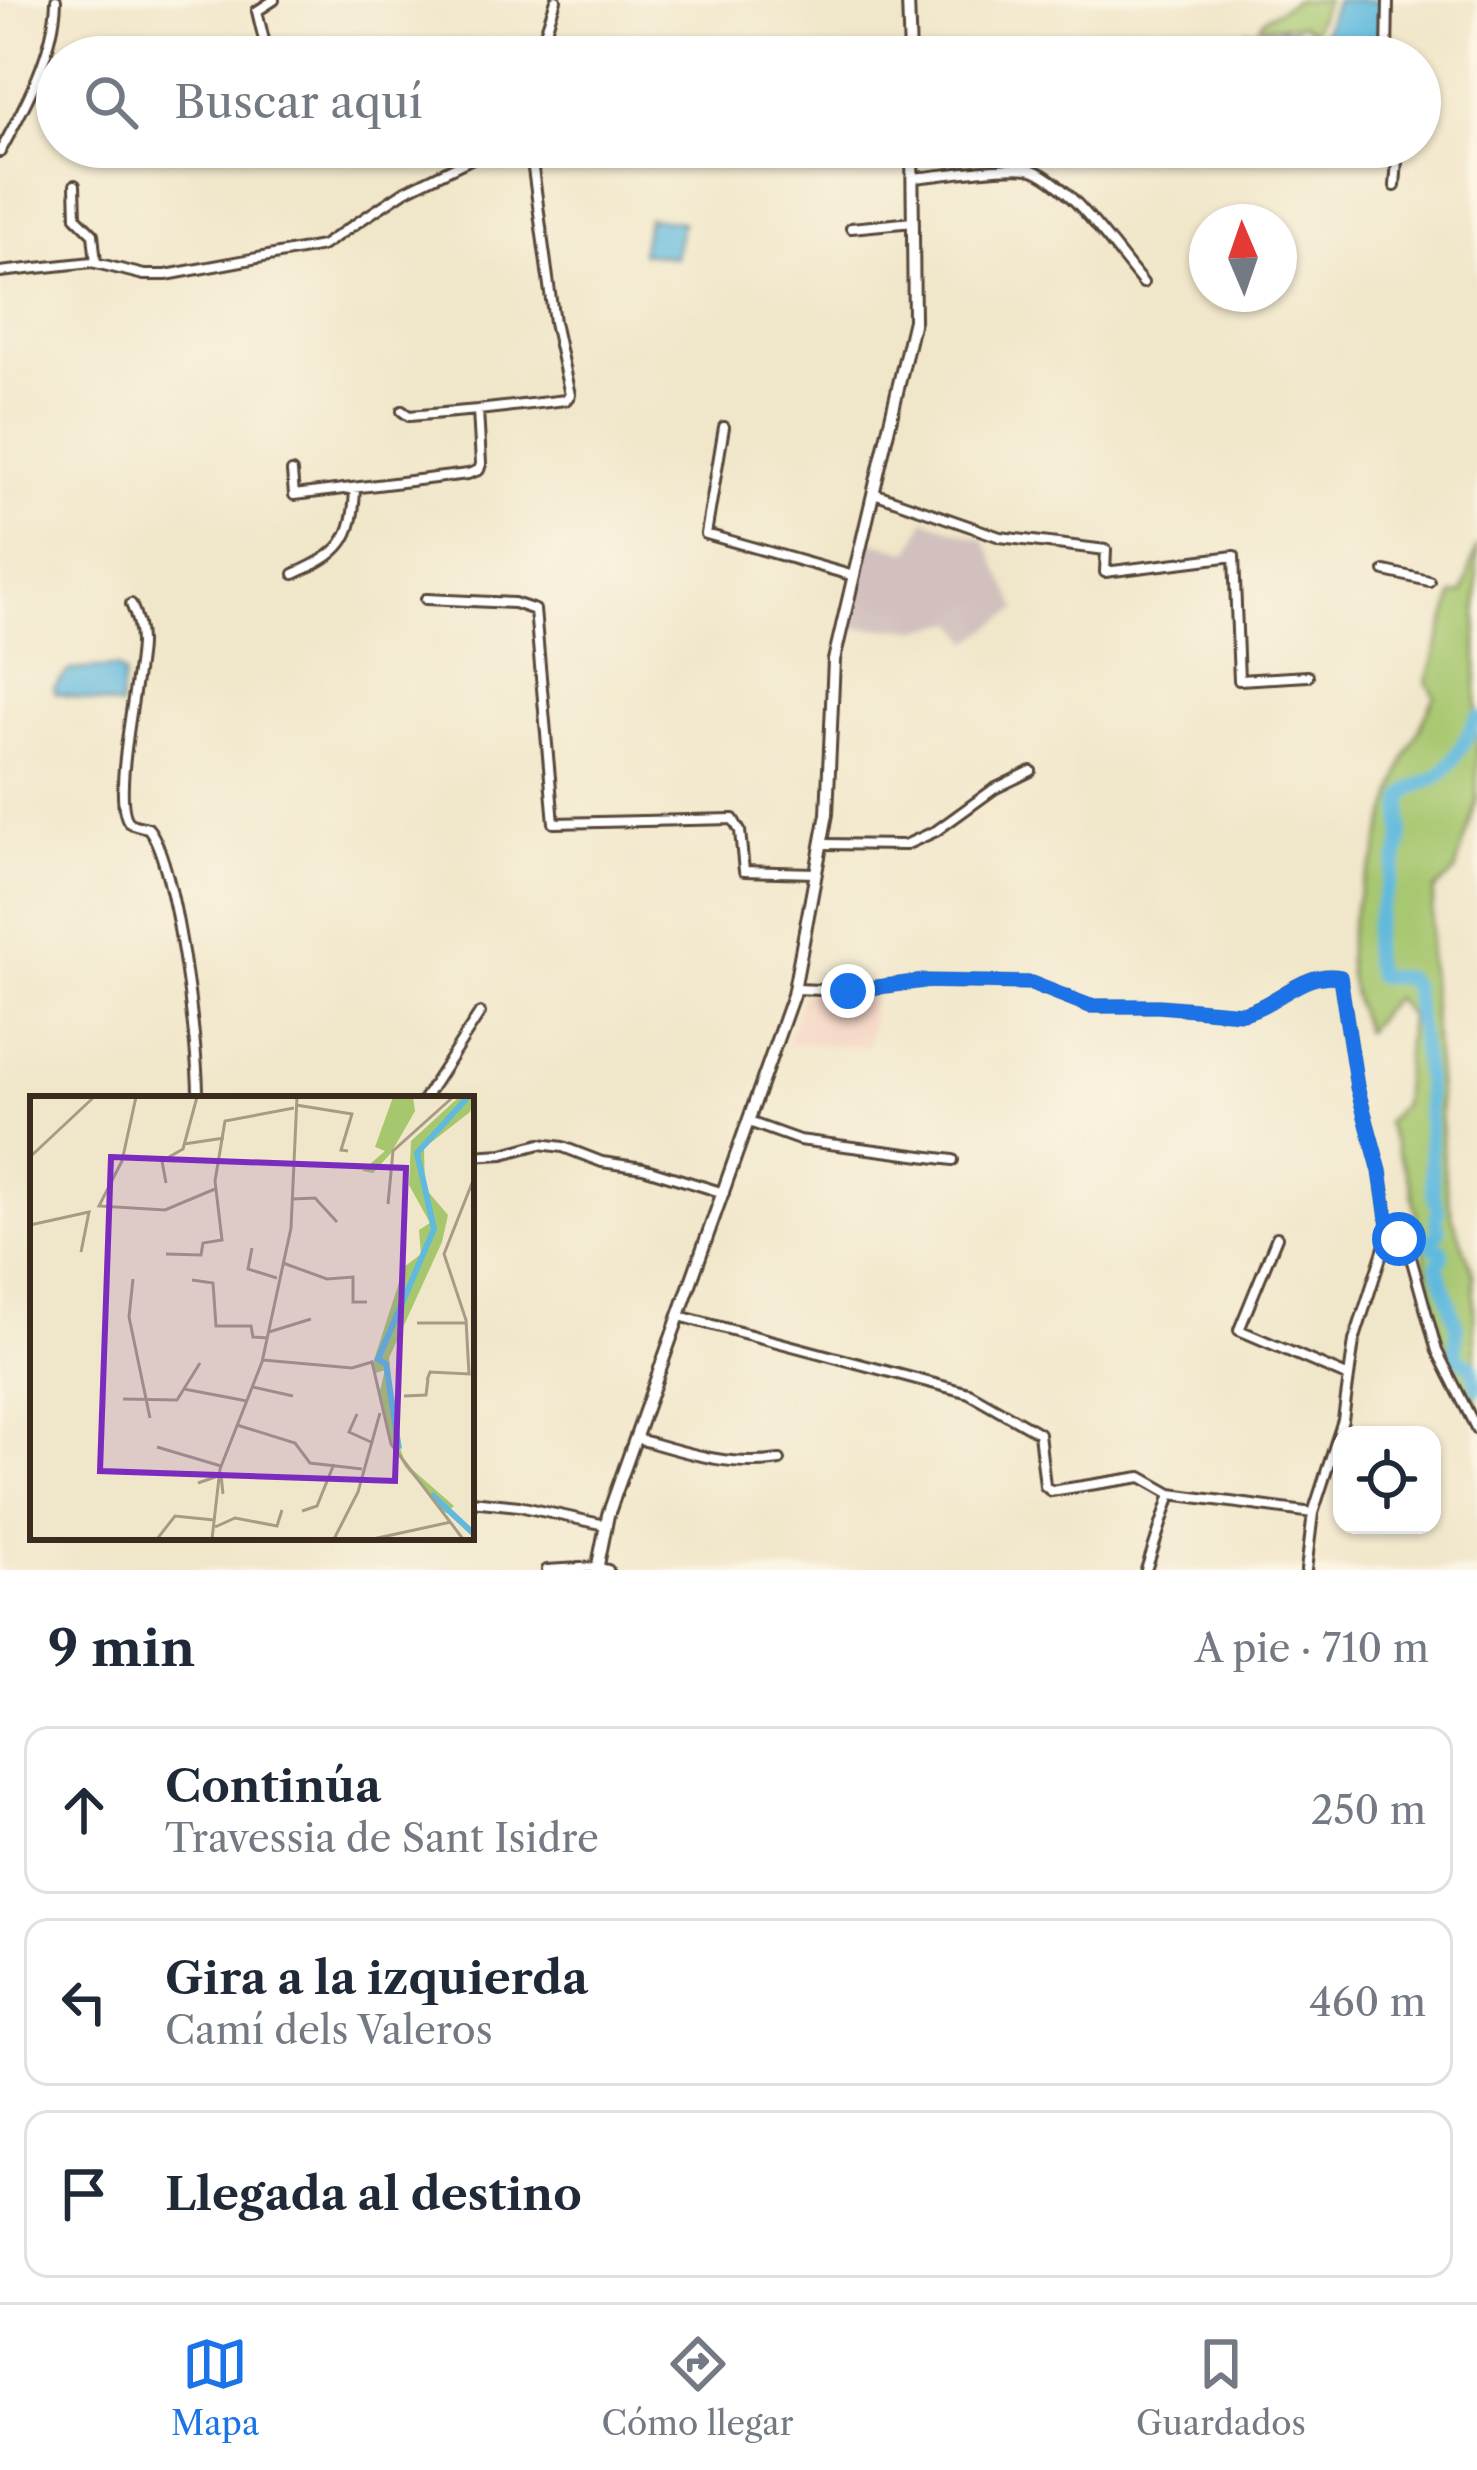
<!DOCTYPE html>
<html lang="es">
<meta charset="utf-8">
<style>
:root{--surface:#fff;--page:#f6f6f7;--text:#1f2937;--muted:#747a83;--line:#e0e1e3;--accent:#1a73e8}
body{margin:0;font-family:"Libre Caslon Text",serif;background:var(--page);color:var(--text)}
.controls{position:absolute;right:36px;bottom:36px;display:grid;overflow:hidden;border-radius:24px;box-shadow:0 3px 9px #0004}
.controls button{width:108px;height:108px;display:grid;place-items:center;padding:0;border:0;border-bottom:3px solid var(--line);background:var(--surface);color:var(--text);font:60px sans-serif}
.compass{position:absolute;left:1189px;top:204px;width:108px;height:108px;border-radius:50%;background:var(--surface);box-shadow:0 3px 9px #0004;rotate:358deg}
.stop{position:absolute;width:36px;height:36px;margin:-27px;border:9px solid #1a73e8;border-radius:50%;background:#fff}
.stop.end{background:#1a73e8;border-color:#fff;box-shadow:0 3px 12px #0008}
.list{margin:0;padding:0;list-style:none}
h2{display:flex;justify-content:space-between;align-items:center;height:156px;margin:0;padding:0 48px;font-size:51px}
h2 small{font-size:39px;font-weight:400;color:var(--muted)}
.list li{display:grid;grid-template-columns:78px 1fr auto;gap:36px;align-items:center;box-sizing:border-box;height:168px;margin:0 24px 24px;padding:0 24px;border:3px solid var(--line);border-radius:24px}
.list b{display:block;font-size:45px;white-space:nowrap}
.list p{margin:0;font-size:39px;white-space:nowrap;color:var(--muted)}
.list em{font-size:39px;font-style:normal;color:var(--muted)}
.icon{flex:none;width:66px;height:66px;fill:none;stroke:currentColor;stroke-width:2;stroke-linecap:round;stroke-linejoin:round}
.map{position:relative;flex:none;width:1477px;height:1570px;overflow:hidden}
.search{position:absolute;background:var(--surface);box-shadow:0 3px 9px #0004;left:36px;right:36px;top:36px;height:132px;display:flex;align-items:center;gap:30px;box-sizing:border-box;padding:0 42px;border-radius:66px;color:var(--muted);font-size:45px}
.sheet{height:732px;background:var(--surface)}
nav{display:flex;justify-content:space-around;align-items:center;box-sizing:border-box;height:168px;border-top:3px solid var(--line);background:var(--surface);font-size:33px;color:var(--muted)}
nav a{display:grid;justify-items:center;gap:6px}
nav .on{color:var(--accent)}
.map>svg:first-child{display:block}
.built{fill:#f5d3c2}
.industrial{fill:#d1c0bd}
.green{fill:#a7c76f;stroke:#717846;stroke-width:3}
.water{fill:#60bade;stroke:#4e727e;stroke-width:3}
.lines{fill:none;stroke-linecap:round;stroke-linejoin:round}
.river{stroke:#60bade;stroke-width:14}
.street-casing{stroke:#564638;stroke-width:14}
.secondary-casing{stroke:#564638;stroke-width:16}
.street{stroke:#fff;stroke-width:8}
.secondary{stroke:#fff;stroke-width:10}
.route{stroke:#1a73e8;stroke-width:15}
.inset-river{fill:none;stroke:#60bade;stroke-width:6}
.inset-road{fill:none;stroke:#a89b85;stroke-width:3}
.view{fill:#7b2cbf;fill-opacity:0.15;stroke:#7b2cbf;stroke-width:6}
.inset-edge{fill:none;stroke:#3b2a1e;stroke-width:6}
</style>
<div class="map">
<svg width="1477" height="1570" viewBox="0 0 1477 1570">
<rect width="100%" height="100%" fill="#fcf5e5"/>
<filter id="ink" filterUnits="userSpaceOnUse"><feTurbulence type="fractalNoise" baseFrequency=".00833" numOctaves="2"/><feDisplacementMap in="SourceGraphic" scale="24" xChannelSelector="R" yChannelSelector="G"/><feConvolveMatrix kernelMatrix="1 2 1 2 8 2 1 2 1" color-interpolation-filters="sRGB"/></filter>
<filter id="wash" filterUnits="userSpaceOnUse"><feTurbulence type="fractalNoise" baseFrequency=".004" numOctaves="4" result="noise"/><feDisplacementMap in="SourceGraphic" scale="48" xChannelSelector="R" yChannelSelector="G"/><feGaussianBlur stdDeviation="2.7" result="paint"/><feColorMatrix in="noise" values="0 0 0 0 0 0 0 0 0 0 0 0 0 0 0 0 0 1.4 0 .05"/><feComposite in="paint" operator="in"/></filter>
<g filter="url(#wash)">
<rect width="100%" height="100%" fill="#f0e6c9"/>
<path class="built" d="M874,991L868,1046L788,1043L803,994Z"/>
<path class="industrial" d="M925,520L984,540L1018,609L970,642L957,622L922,629L849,628L868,540L910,552Z"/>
<path class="green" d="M1295,0H1327L1312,32L1302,25L1260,26L1265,18Z
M1477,545V799L1455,872L1434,890L1429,954L1445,1181L1452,1215L1473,1272L1477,1413L1452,1367L1439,1328L1410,1183L1386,1123L1402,1104L1409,1016L1394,997L1365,1032C1343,974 1342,944 1362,885C1368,870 1379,859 1379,842L1404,761L1435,696L1427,682L1453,595L1463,593Z"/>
<path class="water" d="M1336,0H1381L1378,57H1314Z
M1296,29L1290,57H1247L1246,31Z
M165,34L170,57H138L134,44Z
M648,218L682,222L675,257L641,253Z
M116,667L124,674L120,707L55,693L54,687L70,670Z"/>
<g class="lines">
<path class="river" d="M1477,718C1468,735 1455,760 1441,774C1430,784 1407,784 1403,801C1400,815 1404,833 1400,848C1392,885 1359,939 1378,976L1406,978L1413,986L1426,1076L1433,1194L1439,1211L1436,1219L1439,1232L1432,1240L1434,1247L1442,1250V1258L1437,1264L1457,1327L1455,1355L1472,1367L1477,1388"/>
</g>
</g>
<g filter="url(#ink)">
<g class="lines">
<defs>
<path id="street" d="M268,57L257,11L274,0
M537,57L556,0
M1387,57L1388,0
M0,152C24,108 55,52 56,0
M913,178C940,176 1005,165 1028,169C1064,175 1119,255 1143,283
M75,185L76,217L93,234L96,263
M1395,186L1398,147
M851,228L913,222
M0,272L92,262L144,275H166L322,246L405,191L475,157L508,147
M402,411L409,416L478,410
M724,427L706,534L854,576
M292,472L294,495L468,474L479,470L481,464L478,410L566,400L570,395L554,322L530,147
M874,493L1000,537L1106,550L1105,572L1234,556L1239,680L1308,676
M1385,571L1429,581
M294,574C341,553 353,541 355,489
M426,599L514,603L535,610L554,823L733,819L740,831L744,871L816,873
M131,604C136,615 140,629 140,642C141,672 109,804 130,823C132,825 145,827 148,828C176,860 199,1051 198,1099
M822,844L905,845L936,831L994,789L1031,771
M795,989L848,991L923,981L1031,983L1090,1006H1159L1242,1013C1277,1005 1302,970 1340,977L1357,1087L1380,1171L1389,1232L1410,1254L1437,1351L1477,1430
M424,1099L480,1013
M749,1122L799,1140L953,1160
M471,1156L503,1154L540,1144L563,1147L602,1162L643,1168L724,1193
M1277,1237L1239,1330L1349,1377
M679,1316L969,1393L1039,1433L1045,1486L1051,1491L1141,1477L1171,1494L1313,1513
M635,1438C684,1452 729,1468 780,1460
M471,1501L519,1506L605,1525
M547,1570L597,1567L608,1570
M1146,1570L1171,1494
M1306,1570L1313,1513L1343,1420L1354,1341L1389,1232"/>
<path id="secondary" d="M908,0L910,57
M597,1570L608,1515L793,995L827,814L834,660L914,320L912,147"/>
</defs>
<use href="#street" class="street-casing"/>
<use href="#secondary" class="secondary-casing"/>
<use href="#street" class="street"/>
<use href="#secondary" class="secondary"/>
</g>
</g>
<g class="lines" filter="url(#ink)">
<path class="route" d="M848,991L923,981L1031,983L1090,1006H1159L1242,1013C1277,1006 1302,970 1340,977L1357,1087L1380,1171L1389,1232L1399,1239"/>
</g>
<g transform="translate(30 1096)">
<rect width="444" height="444" fill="#f0e6c9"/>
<path d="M363,1H383L385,15L361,57L343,77L332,75L355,55L345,51ZM429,1H444L440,16L394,52L395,92L418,119L412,146L359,262L368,347L376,368L424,410L415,417L375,371L361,345L350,295L355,274L346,277L343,267L374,171L391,158L389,134L400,127L379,89L381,45Z" fill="#a7c76f"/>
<path class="inset-river" d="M369,353L356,268L348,263L404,133L387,57L438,1M401,398L444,438"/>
<path class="inset-road" d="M106,1L92,65L69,110L135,114L185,93M266,9L322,18L311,54L318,55M154,48L194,42M0,61L64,1M136,87L132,65L153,53L167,1M262,103L285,102L307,126M358,108L363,55L423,1M0,129L59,116L51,156M222,152L218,173L247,182M136,158L171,159L173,147L192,144L185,85L195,25L264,12M253,167L297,183L323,181V206H337M103,183L99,221L120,322M162,184L183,187L186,230H221L223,241L238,242M387,227H436M239,236L281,223M233,264L322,272L342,266L361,348L433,443M397,284L400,276L439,278L436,224L414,158L444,82M223,291L263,300M154,293L217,305M374,300L396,299L398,283M93,303L147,304L170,267M327,318L319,336L341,346M207,329L265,347L280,367L332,373M127,351L191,370M168,387L191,379L193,398M272,415L287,410L304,368M185,431L205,422L247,430L252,414M127,443L145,420L184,424M182,443L190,373L232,266L261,132L267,1M304,443L328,396L350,317M343,443L421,426"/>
<path class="view" d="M81,61L376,72L365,385L70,375Z"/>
<rect width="444" height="444" class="inset-edge"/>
</g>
</svg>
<div class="controls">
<button><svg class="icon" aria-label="locate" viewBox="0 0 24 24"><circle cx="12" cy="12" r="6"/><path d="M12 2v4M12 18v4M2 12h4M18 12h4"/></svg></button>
</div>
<svg class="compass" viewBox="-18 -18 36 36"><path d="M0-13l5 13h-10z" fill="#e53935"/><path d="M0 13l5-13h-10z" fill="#747a83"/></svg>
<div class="stop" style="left:1399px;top:1239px"></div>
<div class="stop end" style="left:848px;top:991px"></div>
<div class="search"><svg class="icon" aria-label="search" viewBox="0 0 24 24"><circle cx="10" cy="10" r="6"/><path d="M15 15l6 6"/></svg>Buscar aquí</div>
</div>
<section class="sheet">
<h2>9 min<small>A pie · 710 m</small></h2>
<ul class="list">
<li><svg class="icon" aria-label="ahead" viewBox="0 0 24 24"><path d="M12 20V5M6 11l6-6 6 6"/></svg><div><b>Continúa</b><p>Travessia de Sant Isidre</p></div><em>250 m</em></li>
<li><svg class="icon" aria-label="left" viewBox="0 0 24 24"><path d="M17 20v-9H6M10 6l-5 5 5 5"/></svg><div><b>Gira a la izquierda</b><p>Camí dels Valeros</p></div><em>460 m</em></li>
<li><svg class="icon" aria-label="arrive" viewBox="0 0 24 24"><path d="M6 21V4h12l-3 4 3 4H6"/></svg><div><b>Llegada al destino</b></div></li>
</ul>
</section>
<nav>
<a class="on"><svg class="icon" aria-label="map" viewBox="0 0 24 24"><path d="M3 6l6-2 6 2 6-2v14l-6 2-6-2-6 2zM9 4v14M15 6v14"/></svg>Mapa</a>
<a><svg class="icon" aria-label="directions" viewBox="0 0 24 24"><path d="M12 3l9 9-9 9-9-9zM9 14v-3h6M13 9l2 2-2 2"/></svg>Cómo llegar</a>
<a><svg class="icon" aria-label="saved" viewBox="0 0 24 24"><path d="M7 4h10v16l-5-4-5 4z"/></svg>Guardados</a>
</nav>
